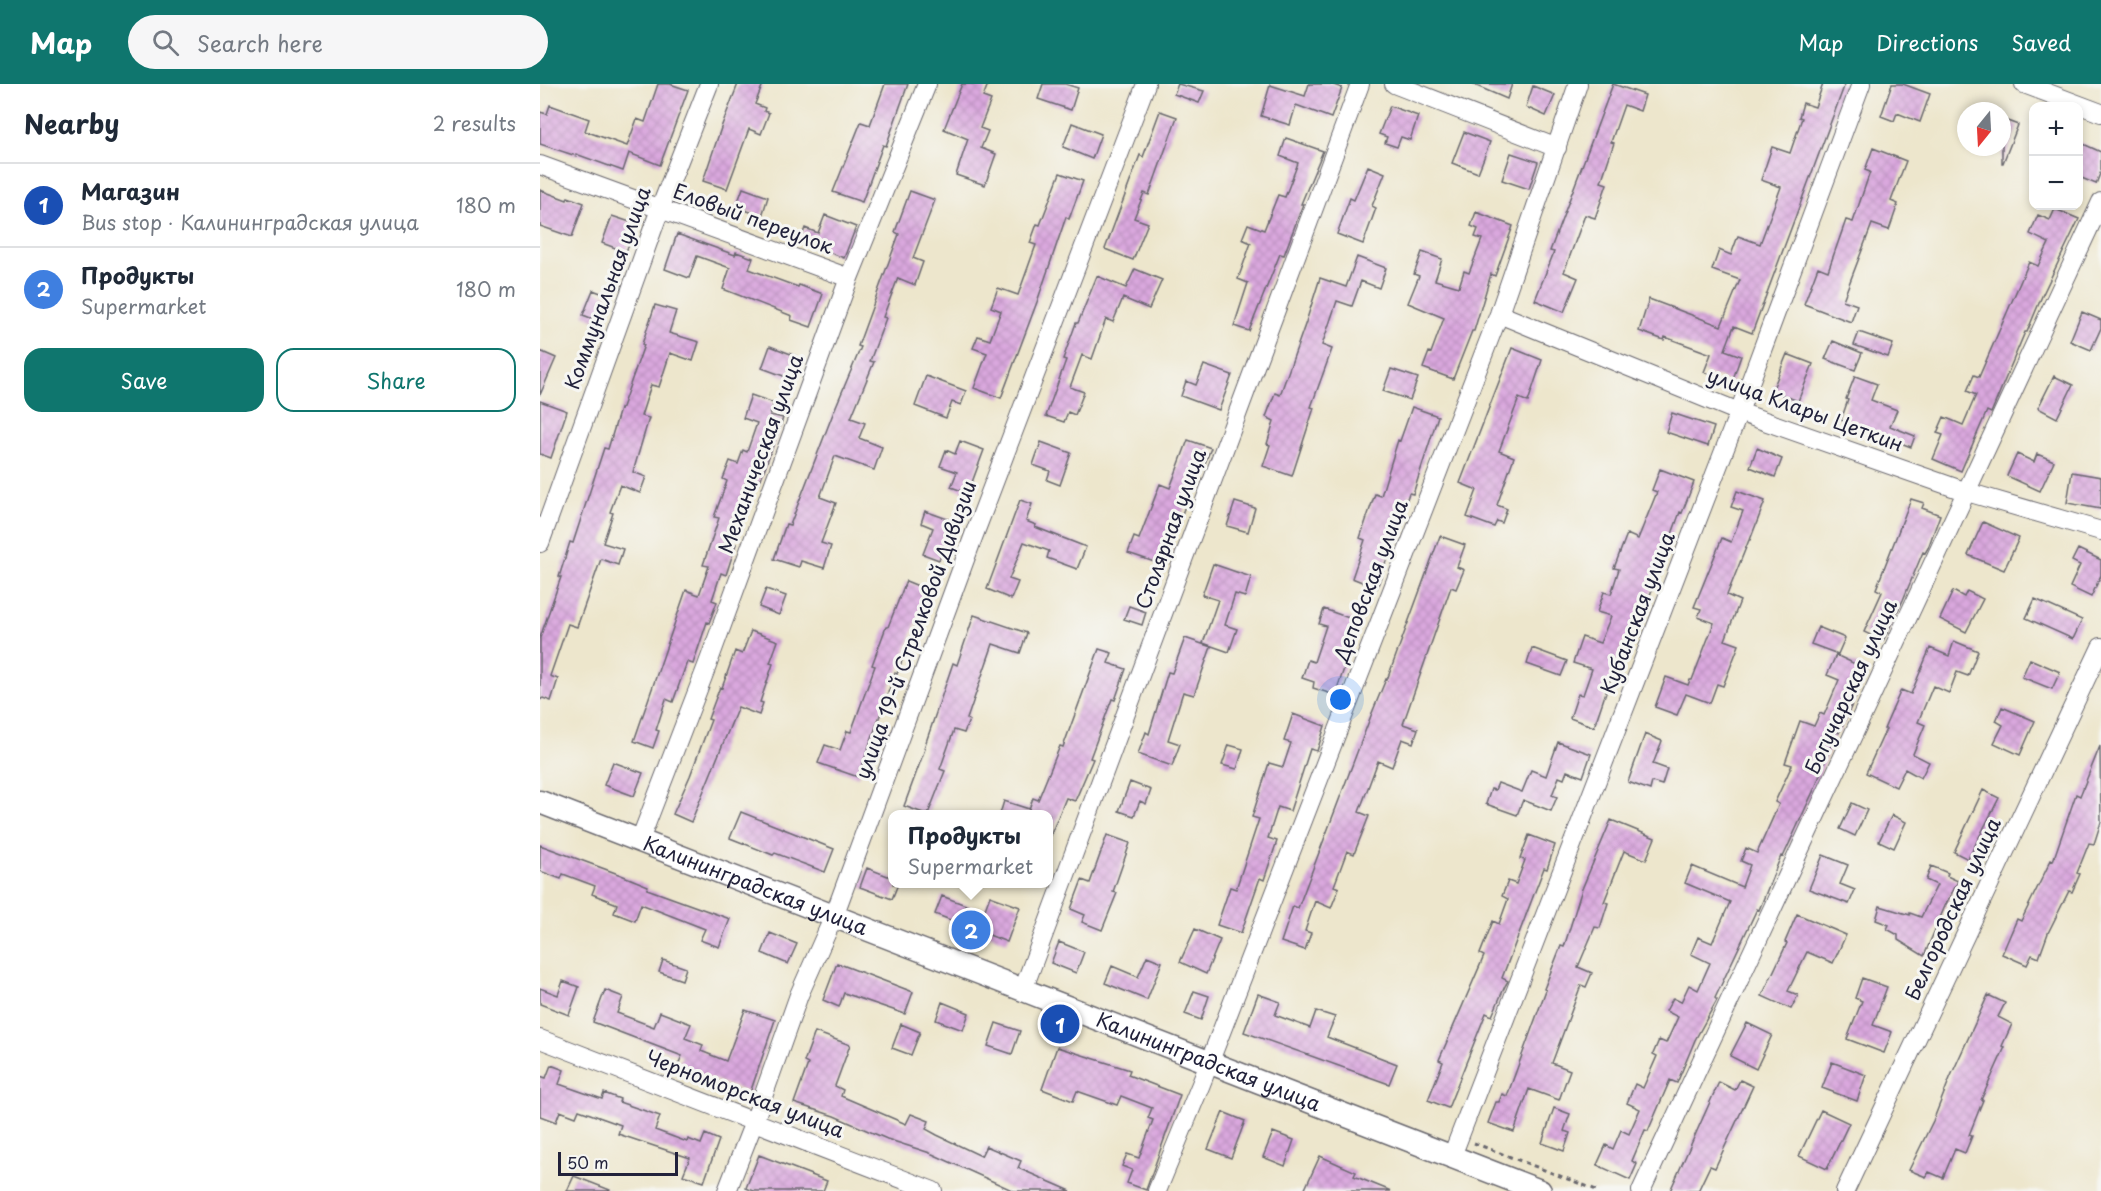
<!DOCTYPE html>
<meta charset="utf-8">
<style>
:root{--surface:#fff;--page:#f6f6f7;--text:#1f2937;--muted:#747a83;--line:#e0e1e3;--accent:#0f766e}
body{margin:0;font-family:"Playpen Sans",sans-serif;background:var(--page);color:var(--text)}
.controls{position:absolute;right:18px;top:18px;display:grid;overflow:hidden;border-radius:12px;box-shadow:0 3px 9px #0003}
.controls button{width:54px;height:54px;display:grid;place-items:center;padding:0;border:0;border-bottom:2px solid var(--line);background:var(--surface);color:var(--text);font:30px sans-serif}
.compass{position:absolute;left:1417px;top:18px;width:54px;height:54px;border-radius:50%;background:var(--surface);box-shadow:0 3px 9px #0003;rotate:198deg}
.scale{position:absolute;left:18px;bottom:15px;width:120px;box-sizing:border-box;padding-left:6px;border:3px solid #22223b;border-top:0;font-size:16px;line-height:21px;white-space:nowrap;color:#22223b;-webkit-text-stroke:4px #f6f6f2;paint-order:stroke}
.you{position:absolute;left:801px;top:616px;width:21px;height:21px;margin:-15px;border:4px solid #fff;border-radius:50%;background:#1a73e8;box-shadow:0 0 0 9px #1a73e833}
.badge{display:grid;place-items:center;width:39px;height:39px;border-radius:50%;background:var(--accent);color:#fff;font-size:20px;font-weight:700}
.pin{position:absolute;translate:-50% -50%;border:3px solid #fff;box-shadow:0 2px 6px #0006}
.popup{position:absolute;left:348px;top:726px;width:165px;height:78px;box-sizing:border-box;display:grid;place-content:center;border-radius:12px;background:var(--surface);filter:drop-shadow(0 2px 4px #0005);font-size:20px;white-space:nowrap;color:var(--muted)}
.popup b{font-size:22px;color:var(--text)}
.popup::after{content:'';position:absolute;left:50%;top:100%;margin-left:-12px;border:12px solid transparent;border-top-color:var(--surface)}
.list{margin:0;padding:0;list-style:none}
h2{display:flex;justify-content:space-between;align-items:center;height:78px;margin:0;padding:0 24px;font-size:26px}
h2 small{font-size:20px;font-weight:400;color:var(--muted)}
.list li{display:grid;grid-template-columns:39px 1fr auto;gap:18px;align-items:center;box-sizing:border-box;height:84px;padding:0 24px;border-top:2px solid var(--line)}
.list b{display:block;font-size:22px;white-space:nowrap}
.list p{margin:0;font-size:20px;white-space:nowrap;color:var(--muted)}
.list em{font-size:20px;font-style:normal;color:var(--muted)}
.actions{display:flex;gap:12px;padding:18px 24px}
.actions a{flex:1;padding:14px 0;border:2px solid var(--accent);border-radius:18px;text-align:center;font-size:21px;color:var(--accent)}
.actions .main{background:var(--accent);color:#fff}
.icon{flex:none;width:33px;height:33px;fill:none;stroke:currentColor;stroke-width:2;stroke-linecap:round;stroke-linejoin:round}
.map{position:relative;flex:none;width:1561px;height:1107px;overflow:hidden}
header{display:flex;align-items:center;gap:36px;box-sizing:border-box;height:84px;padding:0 30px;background:var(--accent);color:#fff}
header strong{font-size:28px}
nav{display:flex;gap:33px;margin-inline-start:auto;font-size:21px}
.search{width:420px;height:54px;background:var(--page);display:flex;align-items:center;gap:15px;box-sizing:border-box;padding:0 21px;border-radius:33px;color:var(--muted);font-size:22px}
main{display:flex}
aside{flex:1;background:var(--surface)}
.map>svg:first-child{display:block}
.building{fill:url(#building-cross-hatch)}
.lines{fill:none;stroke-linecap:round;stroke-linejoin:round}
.minor-casing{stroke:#69676e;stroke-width:20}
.major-casing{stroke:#69676e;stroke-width:25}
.path{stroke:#69676e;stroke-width:3;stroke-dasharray:4.5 4.5;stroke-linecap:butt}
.minor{stroke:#fff;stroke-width:18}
.major{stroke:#fff;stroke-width:22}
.labels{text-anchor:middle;stroke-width:6;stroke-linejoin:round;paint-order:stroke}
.street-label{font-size:20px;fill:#22223b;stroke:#f6f6f2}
</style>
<header>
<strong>Map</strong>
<div class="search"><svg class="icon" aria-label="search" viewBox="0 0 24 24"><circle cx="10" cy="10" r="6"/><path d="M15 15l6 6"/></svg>Search here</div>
<nav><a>Map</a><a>Directions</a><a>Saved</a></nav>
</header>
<main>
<aside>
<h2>Nearby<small>2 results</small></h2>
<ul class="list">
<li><span class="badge" style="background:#1a4fb4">1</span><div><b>Магазин</b><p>Bus stop · Калининградская улица</p></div><em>180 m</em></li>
<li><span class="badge" style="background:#3f7fe0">2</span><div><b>Продукты</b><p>Supermarket</p></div><em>180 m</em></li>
</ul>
<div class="actions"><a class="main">Save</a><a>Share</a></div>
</aside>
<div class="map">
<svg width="1561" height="1107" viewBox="0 0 1561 1107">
<defs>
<pattern id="building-cross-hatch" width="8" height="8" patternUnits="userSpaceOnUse" patternTransform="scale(1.5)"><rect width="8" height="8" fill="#daa8de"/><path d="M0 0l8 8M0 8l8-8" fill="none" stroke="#bb90bf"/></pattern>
</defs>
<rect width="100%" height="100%" fill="#f6f6f2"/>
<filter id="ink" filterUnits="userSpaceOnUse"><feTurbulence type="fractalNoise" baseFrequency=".0167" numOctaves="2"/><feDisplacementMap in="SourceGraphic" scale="12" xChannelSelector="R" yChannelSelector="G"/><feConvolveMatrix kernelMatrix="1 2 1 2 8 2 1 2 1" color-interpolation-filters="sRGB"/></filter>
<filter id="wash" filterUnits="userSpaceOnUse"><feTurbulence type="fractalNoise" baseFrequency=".008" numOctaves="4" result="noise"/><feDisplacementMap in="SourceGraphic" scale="24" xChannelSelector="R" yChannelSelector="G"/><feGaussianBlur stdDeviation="1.35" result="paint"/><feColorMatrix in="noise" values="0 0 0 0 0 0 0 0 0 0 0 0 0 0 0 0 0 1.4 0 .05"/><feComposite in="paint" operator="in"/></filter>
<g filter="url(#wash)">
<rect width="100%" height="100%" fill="#ede6cc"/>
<g id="blocks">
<path class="building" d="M118,0H130L148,6L120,81L89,69L83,87L36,70V72L0,60V28L7,30L10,21L49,35L45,47L87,62L97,35L105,38Z
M198,0H223L215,20L225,24L224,27L229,29L221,50L209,45L187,105L163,97L182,41Z
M345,0H368L346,62L343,61L322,118L293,108L321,38L330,41Z
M422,0H448L443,13L451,16L440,44L448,47L441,64L456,70L445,101L416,91L428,55L404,45Z
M503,0H525L538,4L531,26L498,15Z
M638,0L664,7L659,19L634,10Z
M769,0H791L802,4L791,34L756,21L750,41L721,32L730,1L765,12Z
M932,0H972L967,15Z
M1073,0L1105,11L1100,27L1084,21L1071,58L1074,59L1061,98L1067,100L1055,134L1045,131L1024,188L1038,194L1024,228L995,216L1014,168L1010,167Z
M1283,0H1305L1212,249L1194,242L1185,266L1201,272L1192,298L1164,288L1171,270L1125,253L1124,256L1099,247L1109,215L1181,242L1200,196L1172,186L1179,166L1191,171L1198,152L1220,160L1241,103L1221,96L1232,63L1250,69L1262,34L1259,33L1263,19L1275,23Z
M1352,0H1363L1390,10L1380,38L1357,29L1354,37L1341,32Z
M993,2L1015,11L1006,32L986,23Z
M850,22L878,32L870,56L861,53L857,63L845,59L847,53L839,50Z
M620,27L637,33L609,111L604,109L594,134L608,139L593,176L565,165L600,71L603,73Z
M1462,35L1478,41L1463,79H1462Z
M532,39L561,50L552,75L523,63Z
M924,48L950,58L938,89L912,79Z
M746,54L783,67L761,120H763L744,171L740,170L709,247L694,242L708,199L698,195L711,159L702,155L708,140L724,146L738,111L745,113L758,79L740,72Z
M1539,58L1561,68V87L1556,100L1539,93Z
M1333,64L1366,77L1351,117L1358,120L1349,146L1332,140L1303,216L1317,221L1311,238L1264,220L1278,183L1288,187L1306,136L1313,138L1330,88L1325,86Z
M971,69L998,78L989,105L962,96Z
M828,82L845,89L832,122L836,124L823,160L797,150L810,114L814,116Z
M520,89L543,97L529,135L526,133L497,218L461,314L434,304L447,269L433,264L438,252L450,256L461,227L451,223L458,204L478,211L496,161L490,159L497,140L500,141Z
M203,104L228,113L222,132L196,123Z
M0,106L27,116L28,113L44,119L32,153L0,142Z
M370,107L395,116L373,174L383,178L375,201L358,194L343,233L346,234L330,277L334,278L311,334L325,339L319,354L342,363L334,386L295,372L280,413L296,419L281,459L291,462L284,484L261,477L259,483L234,475L246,440L250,441L294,327L321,263L318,262L359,150L355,148Z
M1515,125L1539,135L1502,212L1487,248H1485L1451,329L1447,327L1421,387L1393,375L1403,351L1397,349L1404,333L1423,341L1436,311L1427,307L1434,291L1439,293L1489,178L1498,182L1509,159L1490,150L1498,131L1510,136Z
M936,128L973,142L955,192L951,190L934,247H932L913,295L883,284L889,268L891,269L904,234L868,219L879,192L874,190L882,168L902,175L895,196L919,203L924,187L929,189L942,155L935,153L938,145L931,142Z
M285,131L316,143L304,174L260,157L265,144L278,149Z
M72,132L96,140L86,168L62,159Z
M137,150L195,171L196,168L213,174L209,185L258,203L259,201L283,210L271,243L251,236L252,232L183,205L190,184L157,172L149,194L125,185Z
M817,173L846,184L839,204L821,197L812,222L797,217L782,261L792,265L771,323L774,324L752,392L723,382L730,361L727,360L734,337L726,333L735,309L740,311L766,238L780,194L806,203Z
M595,185L622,196L609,225L583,214L573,238L566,235L552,275L542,271L530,303L544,308L535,331L528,328L524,338L506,332L526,276L523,275L536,239H538L557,192L586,204Z
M53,206L71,213L61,238L43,231Z
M115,221L136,227L129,249L159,258L153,277L130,269L119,303L111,301L101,332L109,334L93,388L106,393L100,409L80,401L70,428L73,429L63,459L83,465L78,481L61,475L37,543L28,540L10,592L18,595L11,617L3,614L0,616V554L21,493H19L30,458L33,459L64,364L68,365L80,325L81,326L104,261L102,260Z
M1542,228L1561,236V244L1551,266L1530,257Z
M1319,248L1353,260L1348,273L1314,261Z
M1293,257L1322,269L1315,286L1285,275Z
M230,262L256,272L249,294L222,284Z
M972,264L1002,276L988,318L979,314L959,367L974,373L957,421L967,425L962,439L957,437L954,443L927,433L937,406L920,399Z
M0,267L16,274L0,311Z
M1247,270L1273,280L1258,317L1232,307Z
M664,281L692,291L679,326L641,312L646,297L656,301Z
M851,285L878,294L870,316L843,307Z
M386,292L426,307L421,321L412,318L406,334L375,322Z
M1315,292L1337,300L1331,316L1357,326L1350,342L1375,352L1371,363L1301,336L1308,316L1306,315Z
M1514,292L1533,301L1517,334L1498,324Z
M211,311L234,319L230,331L243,334L219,400L207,396L185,457L196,460L186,491L181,489L172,516L177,518L169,539L167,538L153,580L147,578L133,618L126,615L116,646L119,647L113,664L94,657L146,506L159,511L169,482L163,481L179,434L174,433L187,397L183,395L190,377L198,380L203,366L207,368L217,339L203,334Z
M0,317L27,327L11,374L0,370Z
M872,323L898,332L873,410L869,409L837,504L812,494L825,456L820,454L835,410L841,412L858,356L860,357Z
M1132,329L1174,343L1168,362L1126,348Z
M648,356L671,364L658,397L655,395L629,465L632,466L626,482L588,469L594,453L599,455L620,400L630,404Z
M420,357L444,366L428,409L411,403L417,388L400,382L406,366L415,370Z
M501,358L531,369L520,401L507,396L510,387L493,381Z
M1217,364L1242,375L1235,393L1210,383Z
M1477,370L1494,378L1497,370L1514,377L1500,407L1467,392Z
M1120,385L1154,398L1142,429L1140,428L1092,561L1083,558L1054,643L1030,634L1038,610L1043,611L1052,585L1033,579L1042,553L1060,559L1071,532L1057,528L1064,508L1071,510L1079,485L1074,484L1087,450L1098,455L1117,408L1112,406Z
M1532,388L1561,393V425L1527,419Z
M1197,407L1225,417L1210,456H1209L1187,511L1200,517L1185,556L1199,561L1183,602L1177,600L1170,619L1146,610L1137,631L1115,623L1126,593L1148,601L1150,596H1152L1174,539L1158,533L1161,525L1154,523L1182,454L1191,458L1203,427L1191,423Z
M1371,415L1384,419L1382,424L1400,431L1388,464L1385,469L1383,468L1363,516L1343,557L1324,548L1342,508L1336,505Z
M480,416L492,420L486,437L496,441L495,443L546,463L537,485L507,474L509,467L484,458L469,495L478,498L471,515L447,505Z
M695,418L715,424L708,448L687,442Z
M385,427L413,437L399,476L383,470L393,444L381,439Z
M1443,438L1479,454L1464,486L1428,471Z
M900,452L925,461L917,483L924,486L916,505L911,503L863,640L878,645L873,659L862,655L852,683L838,677L819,728L829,732L814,770L807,767L794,802L799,804L791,824L775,817L765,847L771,849L765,866L741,858L753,822L758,824L832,629L846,595L847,596Z
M1538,465L1561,476V491L1551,513L1530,503L1540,481L1532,477Z
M673,480L711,493L705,513L695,510L685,541L697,545L689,568L663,559L678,516L662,511Z
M366,497L388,506L357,590L355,589L318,693L278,679L285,661L300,666L307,647L311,648L335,582L332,581L346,543H348Z
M226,505L246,512L239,531L219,523Z
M1413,507L1424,513L1427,507L1443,515L1426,548L1400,535Z
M1495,515L1542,536L1533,555L1486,534Z
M589,522L606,528L602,541L584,535Z
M784,525L820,538L795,611L773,604L774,598L762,594L768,576L774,578L786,542L779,540Z
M434,531L487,549L480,569L453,560L427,635L429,636L424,649L414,646L400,685L405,687L388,730H386L364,722L385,665L384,664L413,579L417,581Z
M1278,543L1305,554L1298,570L1271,560Z
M211,547L238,557L230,579L233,580L220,618L223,619L219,631L198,623L151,738L133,730L150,692L171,636L168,635L180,603L182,604L195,567L202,570Z
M645,554L671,563L654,611L643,608L628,656L640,660L632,682L598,670L606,648L609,650L628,588L632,589Z
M1414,557L1438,567L1428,592L1417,588L1409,609L1393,602L1378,638L1385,641L1373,670L1389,678L1381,694L1365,685L1356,703L1326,689L1346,645H1344L1361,606L1371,610L1390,564L1409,572Z
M992,564L1027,577L1021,592L987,580Z
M559,565L572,569L568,579L586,585L575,616L572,615L550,674L553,675L535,717L526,714L509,755V730H460L464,717L489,725L493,714L498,716L520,662L523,663Z
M1296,571L1328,586L1299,649L1296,647L1277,699L1243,773L1241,772L1219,826L1217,825L1175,914L1177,916L1155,956L1137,999L1130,996L1108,1047L1105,1046L1092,1077L1097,1080L1090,1096L1057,1081L1066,1061L1073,1065L1081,1046L1089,1050L1100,1025L1087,1019L1095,1000L1103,1004L1117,972L1113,970L1119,956L1126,959L1138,933L1126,927L1133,914L1141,918L1149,901L1158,906L1170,879L1151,870L1158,853L1172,859L1190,818L1145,799L1152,782L1202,803L1210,781L1201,777L1206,764L1217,769L1239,720L1235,718L1252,681L1245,679L1260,637L1274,642L1280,629L1284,631L1299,596L1287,591Z
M1490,575L1520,588L1512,605L1482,593Z
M1462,623L1495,637L1480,671L1454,659L1463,641L1456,637Z
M753,630L785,642L777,667L770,665L750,727L738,723L728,754L737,757L724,796L720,794L701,849L677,841L690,803L696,805L719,735L712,733L729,679L743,683L751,659L744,657Z
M1105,650L1122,657L1113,680L1127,685L1122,701L1112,698L1110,706L1088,698Z
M1018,658L1051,670L1043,693L1027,687L1024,695L1019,693L1012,711L1017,713L1011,727L983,716L977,731L946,720L951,705L955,706L958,699L982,708L991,686L1006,692Z
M689,661L703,665L697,685L682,681Z
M1560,662L1561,738L1554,760L1549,759L1537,789L1540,790L1532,808L1529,807L1508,849L1499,874L1492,871L1487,881L1462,870L1477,835L1481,837L1511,776L1513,777L1536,710L1540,712Z
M73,678L103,689L94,712L64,701Z
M590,698L611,706L606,720L600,717L594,732L579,727Z
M1443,706L1459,714L1428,775L1414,768Z
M1312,719L1327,726L1315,752L1300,745Z
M201,728L294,765L285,788L235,769L233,771L190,754Z
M1352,731L1366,738L1354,764L1339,757Z
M1071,736L1115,754L1106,776L1084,767L1064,818L1068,819L1060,844L1055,843L1038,883L1052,889L1046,903L1041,901L1012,979L1030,986L1019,1016L989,1005L974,1048L948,1039L956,1018H959L962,1010L967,1012L1006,906L1004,905L1021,862L1024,863L1042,805Z
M567,751L590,759L573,808L577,809L562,846L542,838L545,831L531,825L542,796L550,799Z
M989,751L1015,761L1007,785L1004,784L962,894L968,897L965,902L952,932L946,929L908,1024L888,1016L903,978L899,976L944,872L940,870L953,837L959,840L968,815L962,812L968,797L976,800L985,776L980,775Z
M0,761L81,791L108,802L107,805L190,835L179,863L160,856L165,845L101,820L95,837L74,829L77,820L52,810L55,802L23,790L21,795L0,787Z
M1283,771L1308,781L1300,800L1315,806L1309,820L1269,805Z
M1391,782L1408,789L1407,792L1418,797L1405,822L1384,872L1358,856V851L1347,845L1349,841L1336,836L1340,822L1370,831V829L1381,833L1397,801L1386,796Z
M327,784L353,794V800H358L352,815L320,803Z
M402,812L444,828L450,812L480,823L467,858L395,830Z
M1257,830L1306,851L1293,879L1267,868L1248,907L1258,911L1251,925L1222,912L1247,859L1245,858Z
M655,845L680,856L666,890L640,878Z
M230,849L257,860L248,880L222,869Z
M519,858L544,868L536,889L511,879Z
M607,872L622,878L607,916L565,899L572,882L598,893Z
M123,876L146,884L142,896L119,888Z
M297,879L373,908L365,930L304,909L299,923L283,916Z
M1322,894L1347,903L1333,941L1352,948L1344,969L1307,955L1322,917L1315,914Z
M23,897L39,903L29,931L0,920V904L18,911Z
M65,906L83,913L77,929L114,943L120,928L151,940L145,954L163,961L161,967L186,977L205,926L235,936L210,1009L153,988L152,991L136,985L142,972L53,938Z
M654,907L669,912L661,936L645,930Z
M718,910L740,918L735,931L770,944L776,927L795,933L787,953L857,980L849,1000L704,948Z
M1448,911L1465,919L1458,933L1472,940L1462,962L1465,963L1441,1016H1443L1429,1051L1432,1052L1425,1069L1415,1065L1403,1094L1389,1088L1386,1093L1369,1086L1393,1037L1410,994Z
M402,918L429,929L423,946L396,936Z
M456,939L480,947L472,970L448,962Z
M1207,939L1232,951L1216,985L1190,972Z
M361,940L380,948L371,971L352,964Z
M275,948L310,961L295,1002L303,1006L301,1012L366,1040L371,1030L389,1037L386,1045L397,1051L441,1072L446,1062L481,1077L478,1084L531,1107H474L390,1069L347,1055L294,1032L254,1019L268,980L264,978Z
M517,963L590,986L588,991L640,1011L606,1106L587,1099L592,1086L582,1082L587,1070L599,1074L613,1036L608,1034L612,1024L581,1012L577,1021L537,1007L533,1017L502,1005Z
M1292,978L1326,991L1317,1017L1282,1004Z
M11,981L24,986L19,1000L62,1015L64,1009L80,1015L79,1018L120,1032L115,1046L147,1058L148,1055L161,1060L165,1050L179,1056L164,1098L143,1091L150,1074L78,1050L81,1041L39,1026L36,1033L20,1027L16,1038L0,1032V992L6,994Z
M1200,996L1213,1002L1175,1084L1170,1082L1158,1107H1130L1179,998L1195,1006Z
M1014,1024L1030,1030L1024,1047L1030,1049L1024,1067L1002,1059Z
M1281,1026L1309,1039L1287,1085L1259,1072Z
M683,1028L705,1037L691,1074L668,1065Z
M733,1048L754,1056L745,1082L723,1073Z
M219,1071L287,1097L283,1107H214L206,1104Z
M780,1072L816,1088L814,1092L851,1107H764Z
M34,1092L70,1106V1107H27Z"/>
</g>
</g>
<g filter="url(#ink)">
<use href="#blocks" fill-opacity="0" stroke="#69676e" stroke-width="1.5"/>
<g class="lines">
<defs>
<path id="minor" d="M854,0L1017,64
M1484,0L1561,29
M0,81L309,194
M959,230L1199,328L1427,408L1561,447
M0,459L120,125L169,0
M100,756L167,582L309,194L387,0
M483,906L820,0
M0,955L393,1107
M912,1072L1199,328L1321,0
M187,1107L214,1038L259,911L294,832L434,451L606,0
M617,1107L661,1000L959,230L1038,0
M1101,1107L1561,118
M1305,1107L1561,563"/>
<g id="major">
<path id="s1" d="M0,718L1000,1107"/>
</g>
</defs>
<use href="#minor" class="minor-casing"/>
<use href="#major" class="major-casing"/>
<path class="path" d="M934,1059L1059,1107"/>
<use href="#minor" class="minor"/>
<use href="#major" class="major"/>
</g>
</g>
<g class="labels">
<g class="street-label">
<text transform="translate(213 135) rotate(20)" y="7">Еловый переулок</text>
<text transform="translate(68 204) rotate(-70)" y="7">Коммунальная улица</text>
<text transform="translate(1265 326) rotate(20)" y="7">улица Клары Цеткин</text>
<text transform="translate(221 370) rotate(-70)" y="7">Механическая улица</text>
<text transform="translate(631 445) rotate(-70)" y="7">Столярная улица</text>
<text transform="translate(831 497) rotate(-69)" y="7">Деповская улица</text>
<text transform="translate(1098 529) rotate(-69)" y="7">Кубанская улица</text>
<text transform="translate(376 546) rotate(-70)" y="7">улица 19-й Стрелковой Дивизии</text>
<text transform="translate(1311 603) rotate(-65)" y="7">Богучарская улица</text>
<text dy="7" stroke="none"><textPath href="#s1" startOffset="231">Калининградская улица</textPath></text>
<text transform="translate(1413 825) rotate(-65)" y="7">Белгородская улица</text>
<text dy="7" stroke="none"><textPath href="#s1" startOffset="717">Калининградская улица</textPath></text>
<text transform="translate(205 1010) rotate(21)" y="7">Черноморская улица</text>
</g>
</g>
</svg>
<div class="controls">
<button>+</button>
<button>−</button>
</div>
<svg class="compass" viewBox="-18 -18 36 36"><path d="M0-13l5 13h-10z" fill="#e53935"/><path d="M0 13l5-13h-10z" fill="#747a83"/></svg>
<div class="scale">50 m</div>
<div class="you"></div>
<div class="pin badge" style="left:520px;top:940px;background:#1a4fb4">1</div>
<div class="pin badge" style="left:431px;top:846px;background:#3f7fe0">2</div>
<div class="popup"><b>Продукты</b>Supermarket</div>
</div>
</main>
